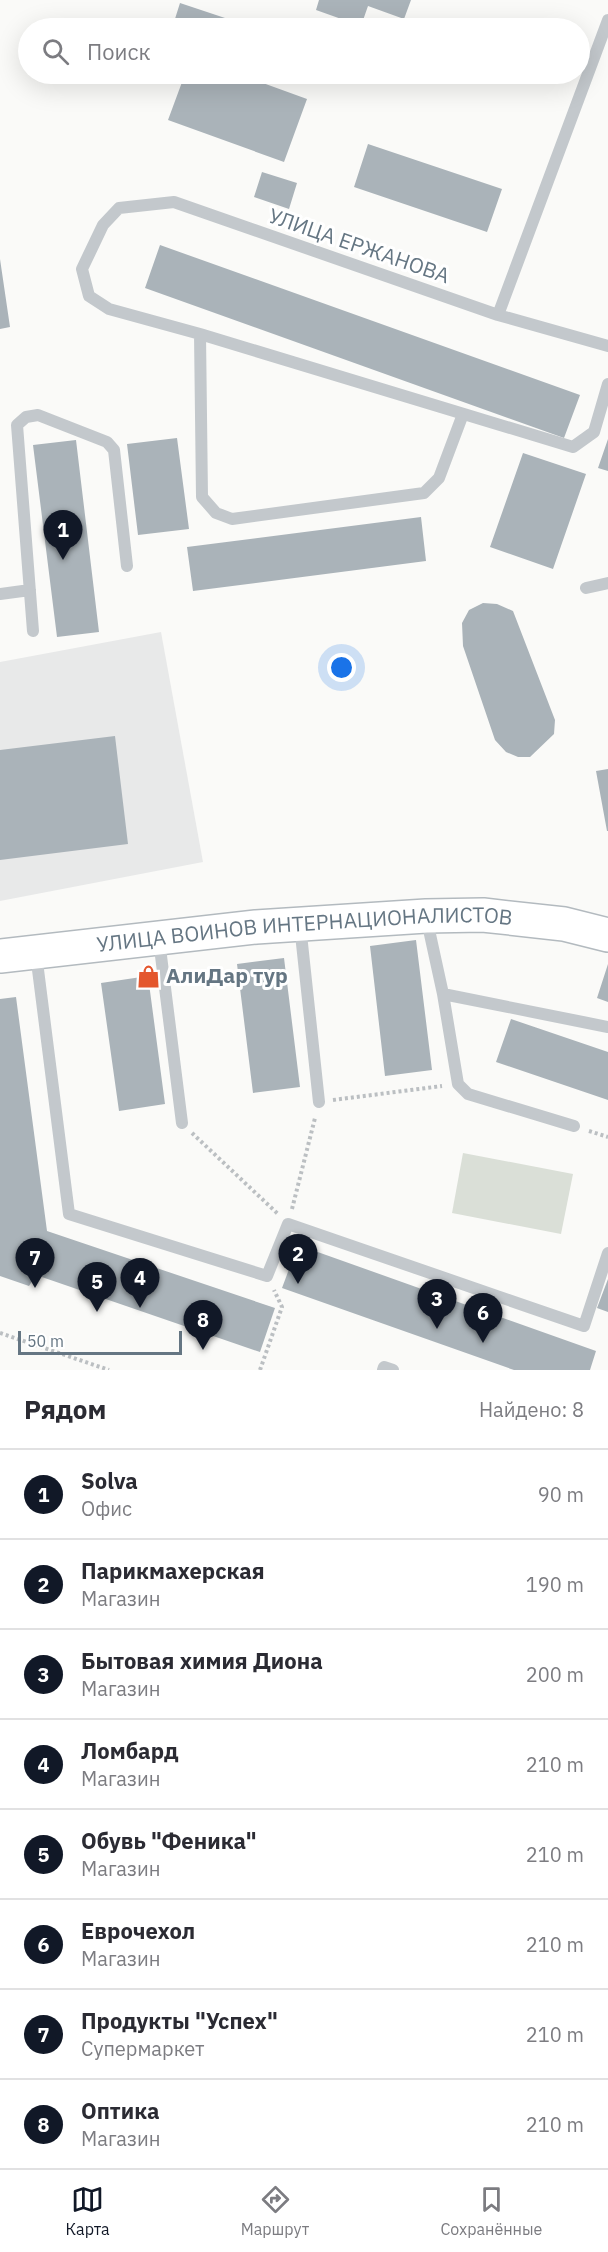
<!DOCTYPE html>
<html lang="ru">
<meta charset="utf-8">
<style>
:root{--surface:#fff;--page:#f7f7f7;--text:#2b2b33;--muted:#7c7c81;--line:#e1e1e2;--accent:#111827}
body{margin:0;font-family:"IBM Plex Sans",sans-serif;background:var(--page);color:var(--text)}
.scale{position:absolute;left:18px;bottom:15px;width:164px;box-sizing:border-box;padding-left:6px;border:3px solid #657683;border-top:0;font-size:16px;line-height:21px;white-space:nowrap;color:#657683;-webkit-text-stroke:4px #fff;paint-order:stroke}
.you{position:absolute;left:342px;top:668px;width:21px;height:21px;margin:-15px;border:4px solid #fff;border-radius:50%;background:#1a73e8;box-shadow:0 0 0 9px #1a73e833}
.badge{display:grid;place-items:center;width:39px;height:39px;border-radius:50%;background:var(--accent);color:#fff;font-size:20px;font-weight:700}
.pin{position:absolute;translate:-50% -50px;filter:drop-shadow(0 2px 3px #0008)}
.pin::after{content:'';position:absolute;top:32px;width:21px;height:18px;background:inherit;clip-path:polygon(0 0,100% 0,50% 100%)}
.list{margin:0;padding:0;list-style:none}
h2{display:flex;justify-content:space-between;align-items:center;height:78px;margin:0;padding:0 24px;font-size:26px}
h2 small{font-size:20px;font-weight:400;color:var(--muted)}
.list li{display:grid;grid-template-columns:39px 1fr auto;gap:18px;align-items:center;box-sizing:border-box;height:90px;padding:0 24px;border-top:2px solid var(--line)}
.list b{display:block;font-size:22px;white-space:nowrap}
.list p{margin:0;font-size:20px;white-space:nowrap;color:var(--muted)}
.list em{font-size:20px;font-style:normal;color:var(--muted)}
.icon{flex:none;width:33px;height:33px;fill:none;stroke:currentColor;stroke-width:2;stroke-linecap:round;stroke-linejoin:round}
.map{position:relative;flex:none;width:608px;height:1370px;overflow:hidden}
.search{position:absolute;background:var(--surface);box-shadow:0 6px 24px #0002;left:18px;right:18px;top:18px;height:66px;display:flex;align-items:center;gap:15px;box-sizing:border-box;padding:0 21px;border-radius:33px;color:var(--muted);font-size:22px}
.sheet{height:798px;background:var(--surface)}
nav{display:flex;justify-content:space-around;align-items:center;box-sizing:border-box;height:84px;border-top:2px solid var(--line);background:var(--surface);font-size:16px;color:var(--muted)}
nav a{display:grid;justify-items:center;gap:3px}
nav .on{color:var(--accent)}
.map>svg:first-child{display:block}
.built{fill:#e8e9e9}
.green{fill:#dadfd7}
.building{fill:#aab3b9}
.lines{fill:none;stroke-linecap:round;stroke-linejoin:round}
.secondary-casing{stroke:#b3babf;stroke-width:36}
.path{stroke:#bbbfc2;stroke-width:4;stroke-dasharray:3 3;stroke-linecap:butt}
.service{stroke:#c3c8cc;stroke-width:12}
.secondary{stroke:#fff;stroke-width:33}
.labels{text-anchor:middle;stroke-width:6;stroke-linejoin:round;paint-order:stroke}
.street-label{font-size:21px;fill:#657683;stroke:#fff}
.poi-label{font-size:21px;font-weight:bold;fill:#657683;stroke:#fff;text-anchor:start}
</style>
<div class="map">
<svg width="608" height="1370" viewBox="0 0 608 1370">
<rect width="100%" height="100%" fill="#fafaf8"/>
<path class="built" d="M161,632L203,862L0,901V662Z"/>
<path class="green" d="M463,1153L573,1174L561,1234L452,1213Z"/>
<path class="building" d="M319,0H411L404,19L368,6L361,26L316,10Z
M180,3L255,28H193L174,22Z
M185,74H238L307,99L284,162L168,120Z
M368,144L502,189L487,232L354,187Z
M262,172L297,183L289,209L254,197Z
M160,245L580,395L564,438L145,288Z
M0,259L10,327L0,329Z
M177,438L189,529L138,535L127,444Z
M608,439V471L598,468Z
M76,440L99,632L57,637L33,445Z
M523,453L586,474L553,569L490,547Z
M421,517L426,561L193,591L187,547Z
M483,603L497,604L513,611L555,720L554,734L530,757H518L506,752L495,740L463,646L462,623L469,610Z
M115,736L128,844L0,860V750Z
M608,769V831H607L596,771Z
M416,940L432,1070L385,1076L370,946Z
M284,958L300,1087L253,1093L237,964Z
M608,964V1002L597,998Z
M148,976L165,1104L119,1111L101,983Z
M16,997L47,1231L275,1308L260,1352L36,1275L29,1286L0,1276V999Z
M511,1019L608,1052V1100L496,1062Z
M298,1245L596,1351L590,1370H514L282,1288Z
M608,1279V1312L597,1308Z"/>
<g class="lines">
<defs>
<g id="secondary">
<path id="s1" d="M0,956L256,927L426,916L483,915L564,924L608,935"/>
</g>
</defs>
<use href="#secondary" class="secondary-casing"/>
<path class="path" d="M333,1100L442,1086
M589,1131L608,1137
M192,1133L278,1214
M292,1209L315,1118
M0,1333L109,1370
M260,1370L282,1307L274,1290"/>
<path class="service" d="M498,315L608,20
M200,334L202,497L216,513L232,519L424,493L439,478L463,414
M608,346L498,315L174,202L119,208L103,225L82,269L89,296L109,309L200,334L573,447L594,432L608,384
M586,588L608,583
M0,594L30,590
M33,631L17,425L26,417L38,415L107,442L114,450L127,566
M426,916L443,994
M300,925L319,1102
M159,940L182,1123
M36,954L69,1214L267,1276L288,1224L584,1326L608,1253
M574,1126L468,1094L458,1084L443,994L608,1027
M383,1370L384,1367L393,1370"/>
<use href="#secondary" class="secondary"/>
</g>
<defs>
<symbol id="shop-bare" viewBox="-9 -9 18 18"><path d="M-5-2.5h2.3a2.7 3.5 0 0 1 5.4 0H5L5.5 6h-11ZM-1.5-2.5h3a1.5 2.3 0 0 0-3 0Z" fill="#e4572e" stroke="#fff" stroke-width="2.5" paint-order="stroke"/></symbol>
</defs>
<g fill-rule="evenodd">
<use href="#shop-bare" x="132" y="960" width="33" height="33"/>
</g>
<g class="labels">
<g class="street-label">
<text transform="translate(359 246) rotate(19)" y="7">УЛИЦА ЕРЖАНОВА</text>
<text dy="7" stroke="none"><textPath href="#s1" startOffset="306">УЛИЦА ВОИНОВ ИНТЕРНАЦИОНАЛИСТОВ</textPath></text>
</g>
<g class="poi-label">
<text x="166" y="983">АлиДар тур</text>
</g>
</g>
</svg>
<div class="scale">50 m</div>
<div class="you"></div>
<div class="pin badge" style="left:63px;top:560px">1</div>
<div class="pin badge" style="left:298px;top:1284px">2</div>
<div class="pin badge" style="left:437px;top:1329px">3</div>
<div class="pin badge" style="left:140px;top:1308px">4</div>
<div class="pin badge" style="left:97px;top:1312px">5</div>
<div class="pin badge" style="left:483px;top:1343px">6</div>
<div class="pin badge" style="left:35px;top:1288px">7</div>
<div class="pin badge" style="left:203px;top:1350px">8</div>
<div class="search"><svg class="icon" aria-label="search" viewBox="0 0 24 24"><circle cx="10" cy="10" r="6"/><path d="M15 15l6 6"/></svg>Поиск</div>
</div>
<section class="sheet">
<h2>Рядом<small>Найдено: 8</small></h2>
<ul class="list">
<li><span class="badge">1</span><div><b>Solva</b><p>Офис</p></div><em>90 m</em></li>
<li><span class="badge">2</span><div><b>Парикмахерская</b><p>Магазин</p></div><em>190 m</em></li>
<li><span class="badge">3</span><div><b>Бытовая химия Диона</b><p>Магазин</p></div><em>200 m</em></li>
<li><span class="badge">4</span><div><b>Ломбард</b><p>Магазин</p></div><em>210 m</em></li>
<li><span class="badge">5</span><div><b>Обувь &quot;Феника&quot;</b><p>Магазин</p></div><em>210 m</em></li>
<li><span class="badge">6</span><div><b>Еврочехол</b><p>Магазин</p></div><em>210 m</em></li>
<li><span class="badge">7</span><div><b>Продукты &quot;Успех&quot;</b><p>Супермаркет</p></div><em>210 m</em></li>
<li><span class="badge">8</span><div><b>Оптика</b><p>Магазин</p></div><em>210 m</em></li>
</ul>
</section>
<nav>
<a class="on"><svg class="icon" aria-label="map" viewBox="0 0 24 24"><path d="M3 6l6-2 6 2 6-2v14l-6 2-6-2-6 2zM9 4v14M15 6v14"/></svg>Карта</a>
<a><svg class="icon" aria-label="directions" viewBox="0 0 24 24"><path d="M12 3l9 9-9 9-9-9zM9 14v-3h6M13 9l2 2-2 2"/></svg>Маршрут</a>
<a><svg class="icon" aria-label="saved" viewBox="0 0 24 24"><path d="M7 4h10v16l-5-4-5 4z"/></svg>Сохранённые</a>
</nav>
